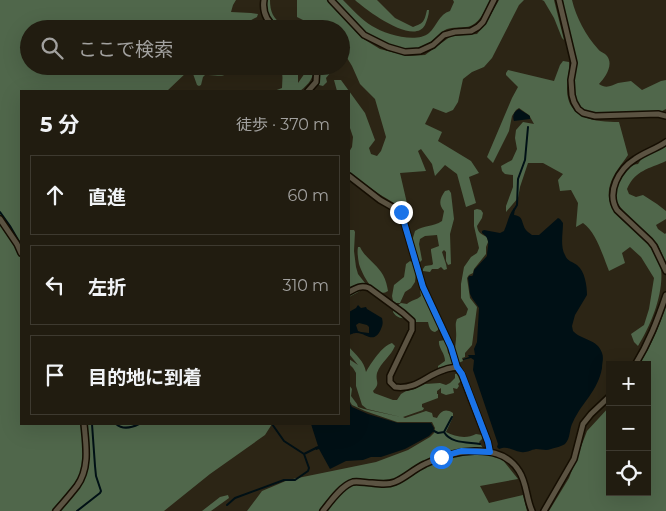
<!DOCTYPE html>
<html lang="ja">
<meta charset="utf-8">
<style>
:root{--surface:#211c10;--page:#2d291e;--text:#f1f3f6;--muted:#a2a19f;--line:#3e3a30}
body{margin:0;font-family:Montserrat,"Noto Sans JP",sans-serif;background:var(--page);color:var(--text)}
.controls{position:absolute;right:15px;bottom:15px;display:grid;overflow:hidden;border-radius:0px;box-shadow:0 5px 20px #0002}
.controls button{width:45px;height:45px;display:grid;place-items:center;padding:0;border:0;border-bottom:1px solid var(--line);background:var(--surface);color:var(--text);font:25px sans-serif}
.stop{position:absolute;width:15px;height:15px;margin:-11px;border:4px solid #1a73e8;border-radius:50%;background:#fff}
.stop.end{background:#1a73e8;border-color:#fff;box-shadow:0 1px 5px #0008}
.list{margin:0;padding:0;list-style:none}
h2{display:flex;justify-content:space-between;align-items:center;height:65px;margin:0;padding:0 20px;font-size:21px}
h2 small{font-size:16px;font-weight:400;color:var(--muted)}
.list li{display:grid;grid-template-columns:32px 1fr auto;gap:15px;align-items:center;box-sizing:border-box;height:80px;margin:0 10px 10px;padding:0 10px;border:1px solid var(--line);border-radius:0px}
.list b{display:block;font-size:19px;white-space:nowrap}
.list em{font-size:16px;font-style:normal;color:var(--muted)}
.icon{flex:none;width:28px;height:28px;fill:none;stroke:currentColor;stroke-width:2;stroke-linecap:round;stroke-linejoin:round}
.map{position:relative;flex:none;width:666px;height:511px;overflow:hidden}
.search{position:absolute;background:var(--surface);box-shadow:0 5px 20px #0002;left:20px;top:20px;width:330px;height:55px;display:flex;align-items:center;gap:12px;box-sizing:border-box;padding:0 18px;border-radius:28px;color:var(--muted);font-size:19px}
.panel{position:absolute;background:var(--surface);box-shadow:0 5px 20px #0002;left:20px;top:90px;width:330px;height:335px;border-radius:0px}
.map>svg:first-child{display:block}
.forest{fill:#50674b}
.water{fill:#001015;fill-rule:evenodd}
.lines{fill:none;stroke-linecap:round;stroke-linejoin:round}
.stream{stroke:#001015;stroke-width:2}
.street-casing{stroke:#150e02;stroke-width:8}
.street{stroke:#5b5342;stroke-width:5}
.route{stroke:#1a73e8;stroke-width:6}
</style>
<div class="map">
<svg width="666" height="511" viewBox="0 0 666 511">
<rect width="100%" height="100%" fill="#2c2515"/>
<path class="forest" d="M0,0H236L233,5L231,12L251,13L258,14L257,17C252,19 242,27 236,26C231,25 229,22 224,23L221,29H29V66H234C222,81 221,74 205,75L203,77L201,85L199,86L197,85L192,71H188L167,91H21V424H272L265,435L210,474L164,511H0Z
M267,0H270C270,11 273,19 283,25L281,28C272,21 264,12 267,0Z
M297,0H327L362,38L380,49L408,56L425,55L451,36L477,34L486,23L499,0H524L519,5L492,58L484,67L472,72L463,79L458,102L453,110L446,113L433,108L425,124L442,132L438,141L471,161L479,173L469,177L476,203L466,207L457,174L445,165L435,176L432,164L421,149L418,151L426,171L400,173L409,212L379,194L349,173V152L352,147L353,137L349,125V91H337L334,80H341L365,113L375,140L369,148L371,154L377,156L381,151L386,137L375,99L360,84L352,66L341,48V29H321L297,17Z
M335,0H343C351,8 363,21 372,26C385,34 416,44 429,33C437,26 439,14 450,11L454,2L453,0H491C485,10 479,26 466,27C460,28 453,27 447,29C442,31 439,35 435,39C430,43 424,46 418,48C401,52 373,40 361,28C352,20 344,9 335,0Z
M355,0H377L395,18L413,27C424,23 424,22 427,10H429C429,15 427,20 425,25C414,46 366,10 355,0Z
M542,0H554L564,40L562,38L554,18L544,1Z
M563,0H572C576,17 586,36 598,49C600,52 605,53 607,56C614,65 605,78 599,84C606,89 611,86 618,83C622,82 627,82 631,81L642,90L661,81L666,80V109L662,111L596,113L585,110L579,105L575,98L574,81L577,61L565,18Z
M563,61L569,62C570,71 567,80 567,89C567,119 595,122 619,122L628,155C622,164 613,174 610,185C603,211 626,221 642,237C646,240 649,245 652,249C654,253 659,257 660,262C666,289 652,323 638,346L634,342L631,334L644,325L649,309L654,278L641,257L630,247L622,253L625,263L609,271C603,256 596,232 583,223L576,227L578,203L571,190L560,191L558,180L563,174L543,163H528L520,187L518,198L506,212V206L513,187V175L505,174L502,171L501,166L512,160L517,149L515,138L516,130L523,122L534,124L529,115L519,108L516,110L512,116L509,131L493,163L487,157L512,98L518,87L506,75V73L508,70L554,81L560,65Z
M276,66H290L289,73L292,71V66H298V83L307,70L306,66H314C314,78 309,84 300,91H274L282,88C282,79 285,71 276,66Z
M320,66H329L331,72L326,78L327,82L323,86L319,85V82Z
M664,146H666V161C649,169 635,170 627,189L629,194L636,197L643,195L657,204L666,211V219L656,225L658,229L665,234L666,233V263C663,257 661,251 658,245C649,232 616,210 615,196C615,184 624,174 631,165L638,164L642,158Z
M449,190L451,193L454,219L450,234L451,264L448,265L446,261V252L444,250L442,252L446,264L447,269L444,270L441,267L438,269H432L430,272L423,271V269L425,266L432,265L433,264L431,251V249L439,246L437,235L425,236L420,239L419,244L422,260L420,262H418L412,241L415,231C424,225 433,227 442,221L444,211C438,204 440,198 445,191Z
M477,209L481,210L483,213L482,218L477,226C478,233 481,234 487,237L488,242L486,247V254L474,269L473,273L469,275L467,278L470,298L477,307L472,345L465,353V357L462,358L463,361C456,365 446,365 438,368V366L445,361C445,353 438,348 439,341L445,340C451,348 443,354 455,357C454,348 457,340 456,331C456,326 455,324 457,319L466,315L468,309L461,298V284L464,267L471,257L477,253L479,248L474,226V210Z
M350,230H354L355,232L354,251L356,267L358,274L365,283L362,290L349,297V231Z
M358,247H360C365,258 377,264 383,275C386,280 387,286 388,291C375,300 362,274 359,264C358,258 357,252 358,247Z
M410,261L414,263L416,273L415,282L411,288L405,292L400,303H396L393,301L392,296L394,285L404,277L406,264Z
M421,288H422L438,326V330L435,332C430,331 429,327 428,322H415L412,318C404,318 398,320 393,312L394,308L401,303L407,304C411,300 417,300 421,296L420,290Z
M666,306V511H549L569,478L587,431L610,406V492H647V365H639C651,346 659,327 666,306Z
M392,343L395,346C391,356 381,362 377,373C375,382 381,383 373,391L374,393L393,400H397L401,394L406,391L415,389L425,384L440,383L446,385L450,383L455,378V374L459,373L462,379L460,382L458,384L459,386L457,389L453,388L454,393L446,395L441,393V388L437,391V394H438V398L422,404V407L424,408L423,410L403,417L405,418L426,411L432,413L433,417L437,418C441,411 445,408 453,413V417L446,432C455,437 467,439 476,434L482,435V439L479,442L483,448L494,457L502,459L518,479L480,486L489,503L523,495L527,511H247L262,491L288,480L376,462L408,450L430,437L434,433L435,428L432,422H397L365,411L352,405L349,400V385L352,389L351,396L357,404L358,407L364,409L401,417L367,409L362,405L356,386V373L353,368L349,364V359L358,365L349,354V347C356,355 364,361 366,372C371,363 382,346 392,343Z
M228,495L229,498L211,511H202L220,497Z"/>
<path class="water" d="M519,109L530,116V119L514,121C512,116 514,111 519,109Z
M514,208L515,209L514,215C524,216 521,223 526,230C527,232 530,233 532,235H539L558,218L560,219L563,223C563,233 560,246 565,255C567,261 573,262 577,265C585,271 587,286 587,295L575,315L572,326L573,331C581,340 598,339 602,353C604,358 602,363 602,368C598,391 582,402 573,422C569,428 571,438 565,444C562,446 555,448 551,449C546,451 541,449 536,449C530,450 527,453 521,452C512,451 508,445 499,449L497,447L498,444L473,370L474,360L471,358L463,360V359L469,357L468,355H475L474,349L477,342L479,308L477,305L472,298L470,294L468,278L469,276H472L473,275L474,270L487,256C487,246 492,240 482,233V231L484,230L500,233L504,231C508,222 508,216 514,208Z
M358,305L361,308L366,307L367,309L382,318C383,323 383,324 381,329C374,345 366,333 357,333C353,333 352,334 349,335V312L356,308ZM359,323L367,325L369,327V333L361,332L358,331L356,325Z
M349,402L352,407L368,414L398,423H431L434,428L433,432L429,436L405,449L381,457H371L363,460L346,461L330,469L319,449L316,450L315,447L318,446L311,424H349Z"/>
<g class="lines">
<path class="stream" d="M514,210L517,205L518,179L525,160L528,127
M0,212L10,226L21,245
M116,424C123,430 131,428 139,424
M432,430L438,433L444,432C451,444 468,442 480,444
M444,432L452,417
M304,454L316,448
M227,505L235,498L284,480H295L308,471L309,468L304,454L284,441L272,424
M77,511L100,493L101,491L96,476L95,466L92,424"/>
<defs>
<path id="street" d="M264,0C262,13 267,22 277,29
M331,0L364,35L388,47L405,52L420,51L433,45L444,35L455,32L471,31L478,27L483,22L494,0
M559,0L574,63L571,80L572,95L574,102L578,109L583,113L595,116L658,114L666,116
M308,91L316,82L317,66
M666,142C656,149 645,152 635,159C619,169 606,192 617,210L650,241L654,246L666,271
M349,176L380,200L401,212L423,287L451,347L457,367L462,375L488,442L490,452
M0,219L17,244L21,253
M349,292C356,288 361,285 369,288L403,313L412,321V330L390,376V382L395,387C417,390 426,375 444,370C448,368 453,368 457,367
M635,365C649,342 657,321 666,295
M56,511C63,503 70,495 77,486C90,468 86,445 84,424
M323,511C330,502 342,485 353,482C359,481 366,483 372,483C380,484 388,485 395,482C405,478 414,469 425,464C451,451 500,440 519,471C527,483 526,498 532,511
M544,511L574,459L583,424L591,414L610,396"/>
</defs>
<use href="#street" class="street-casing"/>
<use href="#street" class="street"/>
</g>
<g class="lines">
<path class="route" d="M401,212L423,287L451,347L457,367L462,374L488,442L490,452L461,451L441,457"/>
</g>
</svg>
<div class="controls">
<button>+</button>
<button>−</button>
<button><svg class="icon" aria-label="locate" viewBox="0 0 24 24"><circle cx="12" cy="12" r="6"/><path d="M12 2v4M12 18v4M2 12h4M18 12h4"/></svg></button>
</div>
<div class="stop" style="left:441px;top:457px"></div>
<div class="stop end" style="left:401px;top:212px"></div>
<div class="search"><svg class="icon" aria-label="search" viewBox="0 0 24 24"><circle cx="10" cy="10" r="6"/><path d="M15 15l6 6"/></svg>ここで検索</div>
<section class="panel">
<h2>5 分<small>徒歩 · 370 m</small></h2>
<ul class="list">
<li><svg class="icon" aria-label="ahead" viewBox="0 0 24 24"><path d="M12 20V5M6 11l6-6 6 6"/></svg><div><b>直進</b></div><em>60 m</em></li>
<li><svg class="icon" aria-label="left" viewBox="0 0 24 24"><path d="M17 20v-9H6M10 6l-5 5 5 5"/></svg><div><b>左折</b></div><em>310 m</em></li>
<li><svg class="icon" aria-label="arrive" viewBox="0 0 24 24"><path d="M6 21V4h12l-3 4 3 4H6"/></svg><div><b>目的地に到着</b></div></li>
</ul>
</section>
</div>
